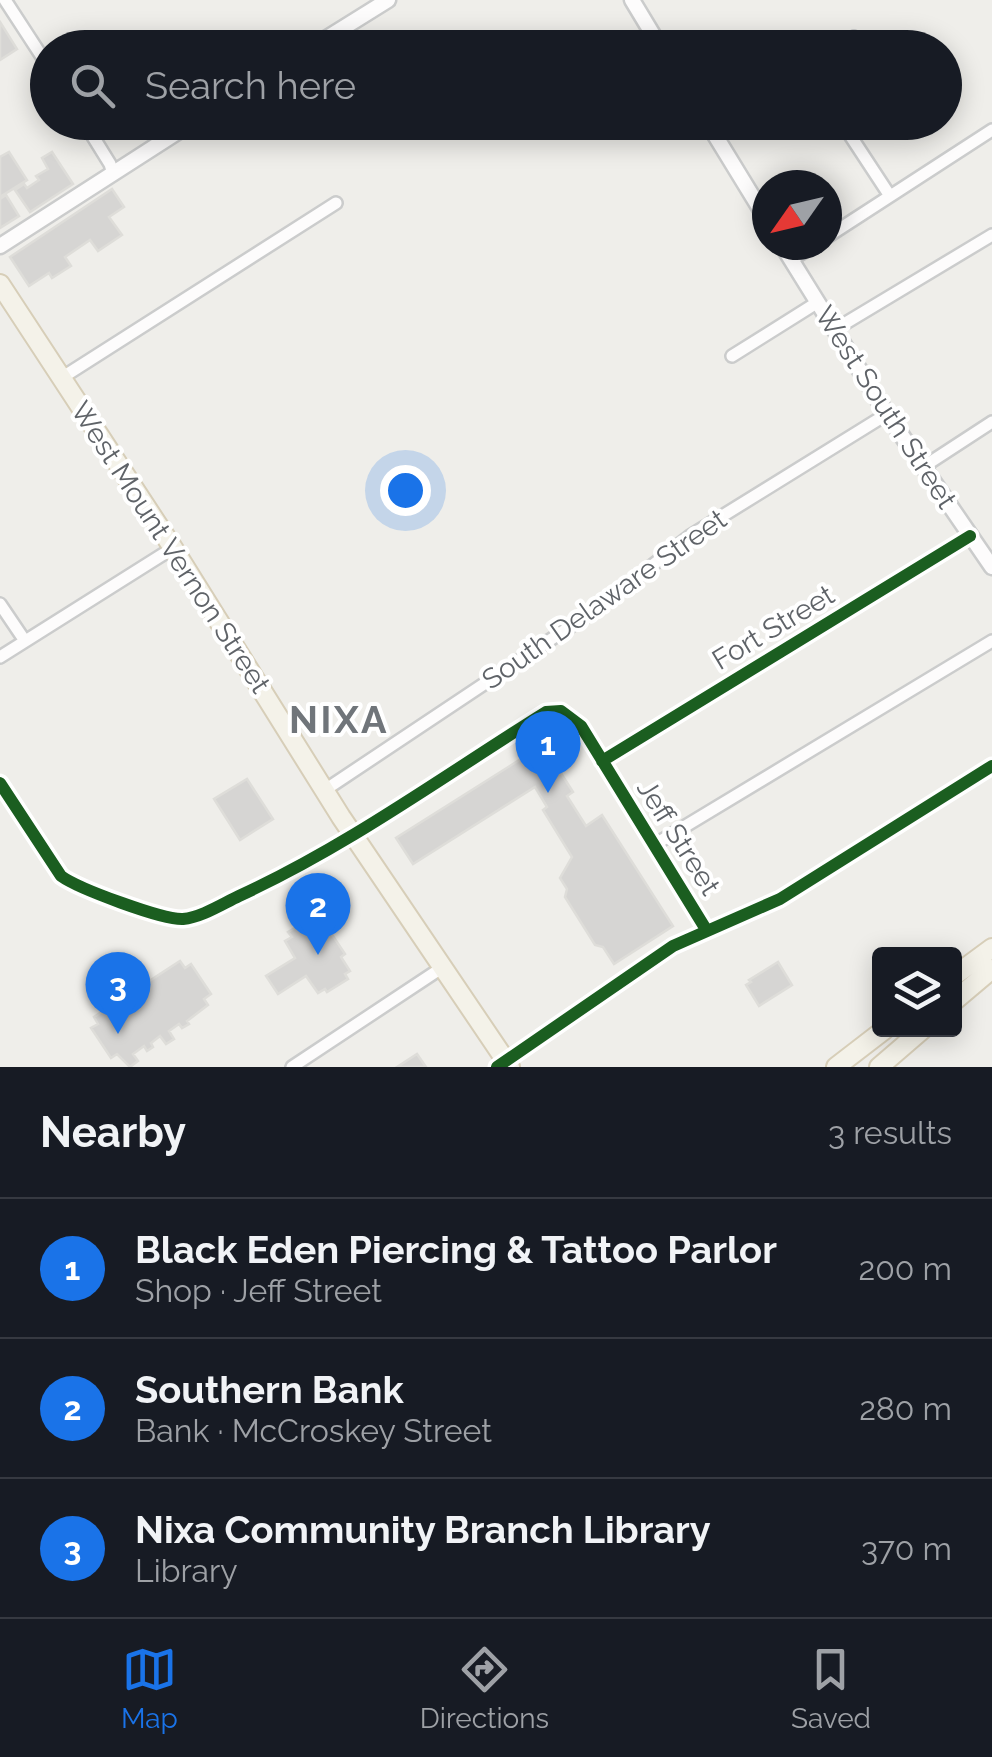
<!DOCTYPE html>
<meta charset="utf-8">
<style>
:root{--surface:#171b24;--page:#242831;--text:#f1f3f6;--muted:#9ea1a6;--line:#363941;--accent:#1a73e8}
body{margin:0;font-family:Raleway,sans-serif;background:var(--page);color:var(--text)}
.controls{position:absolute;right:30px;bottom:30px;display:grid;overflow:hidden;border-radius:10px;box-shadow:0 5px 25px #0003}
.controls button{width:90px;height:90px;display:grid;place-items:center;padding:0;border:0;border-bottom:2px solid var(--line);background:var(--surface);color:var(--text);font:50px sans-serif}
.compass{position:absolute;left:752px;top:170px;width:90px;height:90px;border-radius:50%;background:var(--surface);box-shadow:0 5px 25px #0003;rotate:236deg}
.you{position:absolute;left:405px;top:490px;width:35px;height:35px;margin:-25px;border:8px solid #fff;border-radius:50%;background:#1a73e8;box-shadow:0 0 0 15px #1a73e833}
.badge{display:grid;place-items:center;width:65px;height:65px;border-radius:50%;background:var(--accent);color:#fff;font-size:32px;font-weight:700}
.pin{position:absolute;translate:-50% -82px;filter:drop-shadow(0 2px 5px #0008)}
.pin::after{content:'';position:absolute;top:52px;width:35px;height:30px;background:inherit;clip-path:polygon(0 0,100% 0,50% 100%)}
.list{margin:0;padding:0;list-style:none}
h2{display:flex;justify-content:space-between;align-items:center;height:130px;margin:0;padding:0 40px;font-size:42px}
h2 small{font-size:32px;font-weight:400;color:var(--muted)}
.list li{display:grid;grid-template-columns:65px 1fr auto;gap:30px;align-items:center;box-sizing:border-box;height:140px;padding:0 40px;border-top:2px solid var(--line)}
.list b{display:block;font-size:38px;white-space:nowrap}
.list p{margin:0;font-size:32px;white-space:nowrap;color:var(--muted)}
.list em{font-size:32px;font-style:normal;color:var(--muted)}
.icon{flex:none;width:55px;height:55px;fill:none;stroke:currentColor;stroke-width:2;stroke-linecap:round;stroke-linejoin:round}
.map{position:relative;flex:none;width:992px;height:1067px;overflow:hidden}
.search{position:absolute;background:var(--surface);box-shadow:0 5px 25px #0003;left:30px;right:30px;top:30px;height:110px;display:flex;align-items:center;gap:25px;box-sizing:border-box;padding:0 35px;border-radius:55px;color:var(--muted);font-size:38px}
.sheet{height:550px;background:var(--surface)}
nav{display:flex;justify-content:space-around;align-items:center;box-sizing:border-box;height:140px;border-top:2px solid var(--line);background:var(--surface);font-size:28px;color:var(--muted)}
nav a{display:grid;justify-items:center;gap:5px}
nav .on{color:var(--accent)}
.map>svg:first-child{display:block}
.building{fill:#d6d5d3;stroke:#deddd9;stroke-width:2.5}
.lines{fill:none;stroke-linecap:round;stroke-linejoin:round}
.minor-casing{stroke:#cbcccc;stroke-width:16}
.tertiary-casing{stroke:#cbcccc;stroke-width:19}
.primary-casing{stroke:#d7ceb8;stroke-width:22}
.minor{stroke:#fdfcfc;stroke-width:11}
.tertiary{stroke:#fdfcfc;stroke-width:14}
.primary{stroke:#f4f2e9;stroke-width:18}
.cycleway-casing{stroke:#fff;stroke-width:19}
.cycleway{stroke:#1b5e20;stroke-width:12}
.labels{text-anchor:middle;stroke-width:8;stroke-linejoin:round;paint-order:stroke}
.street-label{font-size:28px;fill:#5f6368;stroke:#fff}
.district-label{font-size:38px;font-weight:bold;letter-spacing:2.5px;fill:#70757a;stroke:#fff}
</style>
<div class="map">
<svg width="992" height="1067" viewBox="0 0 992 1067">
<rect width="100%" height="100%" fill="#efeeea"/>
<path class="building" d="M0,22L17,49L0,60Z
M9,152L27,180L0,197V157Z
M52,152L73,184L30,212L15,190L24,184L27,188L39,180L36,176L48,169L42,158Z
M112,189L124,207L109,217L122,235L98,251L90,240L65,257L71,266L52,278L49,273L29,286L10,257Z
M6,195L19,216L0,228V199Z
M543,745L573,792L567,796L586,826L602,815L673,926L614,964L603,947L595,945L565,897L567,889L560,878L572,857L543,810L547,807L535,787L413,864L396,838Z
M247,779L273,819L240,840L214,799Z
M309,919L311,923L317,920L327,936L331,933L345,954L341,957L350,971L345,974L348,979L327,992L325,989L318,993L306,976L278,994L266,976L295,958L285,941L292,937L288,932Z
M180,961L185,968L191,964L211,994L204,999L208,1005L187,1021L189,1024L182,1028L179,1024L169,1031L174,1039L166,1044L160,1036L151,1043L153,1047L147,1051L144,1046L133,1054L138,1061L130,1067L117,1054L111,1058L91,1028L98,1024L94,1017Z
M778,962L792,985L759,1006L746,985L751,982L749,980Z
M417,1054L426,1067H397Z"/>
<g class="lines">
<defs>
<path id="minor" d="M5,0L48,66
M836,48L854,37
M84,122L110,164L113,174
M846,129L890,196
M827,237L992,130
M791,260L815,245
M834,330L992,235
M732,356L818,302
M63,377L336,203
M923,467L992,422
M0,604L25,641
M0,657L173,548
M602,761L970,536
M0,783L61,876C79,889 163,920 183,919C202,917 222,904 239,896C348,846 445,775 546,712L561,711L581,726L707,931
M325,790L595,610L690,536L887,414
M654,845L992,641
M292,1067L443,967
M497,1067L673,946L780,899L992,766"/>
<path id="tertiary" d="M632,0L661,48
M311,48L388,0
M707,122L767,220
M782,245L887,414L992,567
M0,246L193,122"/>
<path id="primary" d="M0,284L173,548L341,817L510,1067
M954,976L992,948
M954,1001L992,969
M836,1067L884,1030
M879,1067L922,1030"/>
</defs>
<use href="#minor" class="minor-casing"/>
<use href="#tertiary" class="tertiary-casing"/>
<use href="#primary" class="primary-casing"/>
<use href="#minor" class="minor"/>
<use href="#tertiary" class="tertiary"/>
<use href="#primary" class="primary"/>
<defs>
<path id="cycleway" d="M602,761L970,536
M0,783L61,876C79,889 163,920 183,919C202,917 222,904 239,896C348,846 445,775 546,712L561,711L581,726L707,931
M497,1067L673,946L780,899L992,766"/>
</defs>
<use href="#cycleway" class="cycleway-casing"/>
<use href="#cycleway" class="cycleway"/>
</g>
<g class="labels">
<g class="street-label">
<text transform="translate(886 407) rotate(57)" y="10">West South Street</text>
<text transform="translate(171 547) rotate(57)" y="10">West Mount Vernon Street</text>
<text transform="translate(604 599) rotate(-35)" y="10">South Delaware Street</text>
<text transform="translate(773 627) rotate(-31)" y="10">Fort Street</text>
<text transform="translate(679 837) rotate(58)" y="10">Jeff Street</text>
</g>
<g class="district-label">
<text x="339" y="733">NIXA</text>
</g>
</g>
</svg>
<div class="controls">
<button><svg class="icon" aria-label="layers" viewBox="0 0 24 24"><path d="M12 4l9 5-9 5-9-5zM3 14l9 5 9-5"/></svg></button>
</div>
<svg class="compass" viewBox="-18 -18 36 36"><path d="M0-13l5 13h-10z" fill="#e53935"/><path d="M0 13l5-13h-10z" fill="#9ea1a6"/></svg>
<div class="you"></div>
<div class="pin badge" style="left:548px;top:793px">1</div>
<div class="pin badge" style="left:318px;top:955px">2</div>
<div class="pin badge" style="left:118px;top:1034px">3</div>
<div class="search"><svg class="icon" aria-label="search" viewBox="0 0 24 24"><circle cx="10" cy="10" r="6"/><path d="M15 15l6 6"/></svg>Search here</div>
</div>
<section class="sheet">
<h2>Nearby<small>3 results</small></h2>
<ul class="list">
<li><span class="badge">1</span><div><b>Black Eden Piercing &amp; Tattoo Parlor</b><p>Shop · Jeff Street</p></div><em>200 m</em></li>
<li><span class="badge">2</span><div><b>Southern Bank</b><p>Bank · McCroskey Street</p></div><em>280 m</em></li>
<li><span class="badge">3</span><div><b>Nixa Community Branch Library</b><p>Library</p></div><em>370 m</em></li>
</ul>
</section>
<nav>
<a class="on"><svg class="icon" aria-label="map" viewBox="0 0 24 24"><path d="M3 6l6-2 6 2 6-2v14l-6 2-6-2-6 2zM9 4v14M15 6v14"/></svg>Map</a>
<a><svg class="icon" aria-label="directions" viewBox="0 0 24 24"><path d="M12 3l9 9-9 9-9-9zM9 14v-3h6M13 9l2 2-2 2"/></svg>Directions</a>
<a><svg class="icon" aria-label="saved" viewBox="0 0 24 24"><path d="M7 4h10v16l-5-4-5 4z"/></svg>Saved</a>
</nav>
